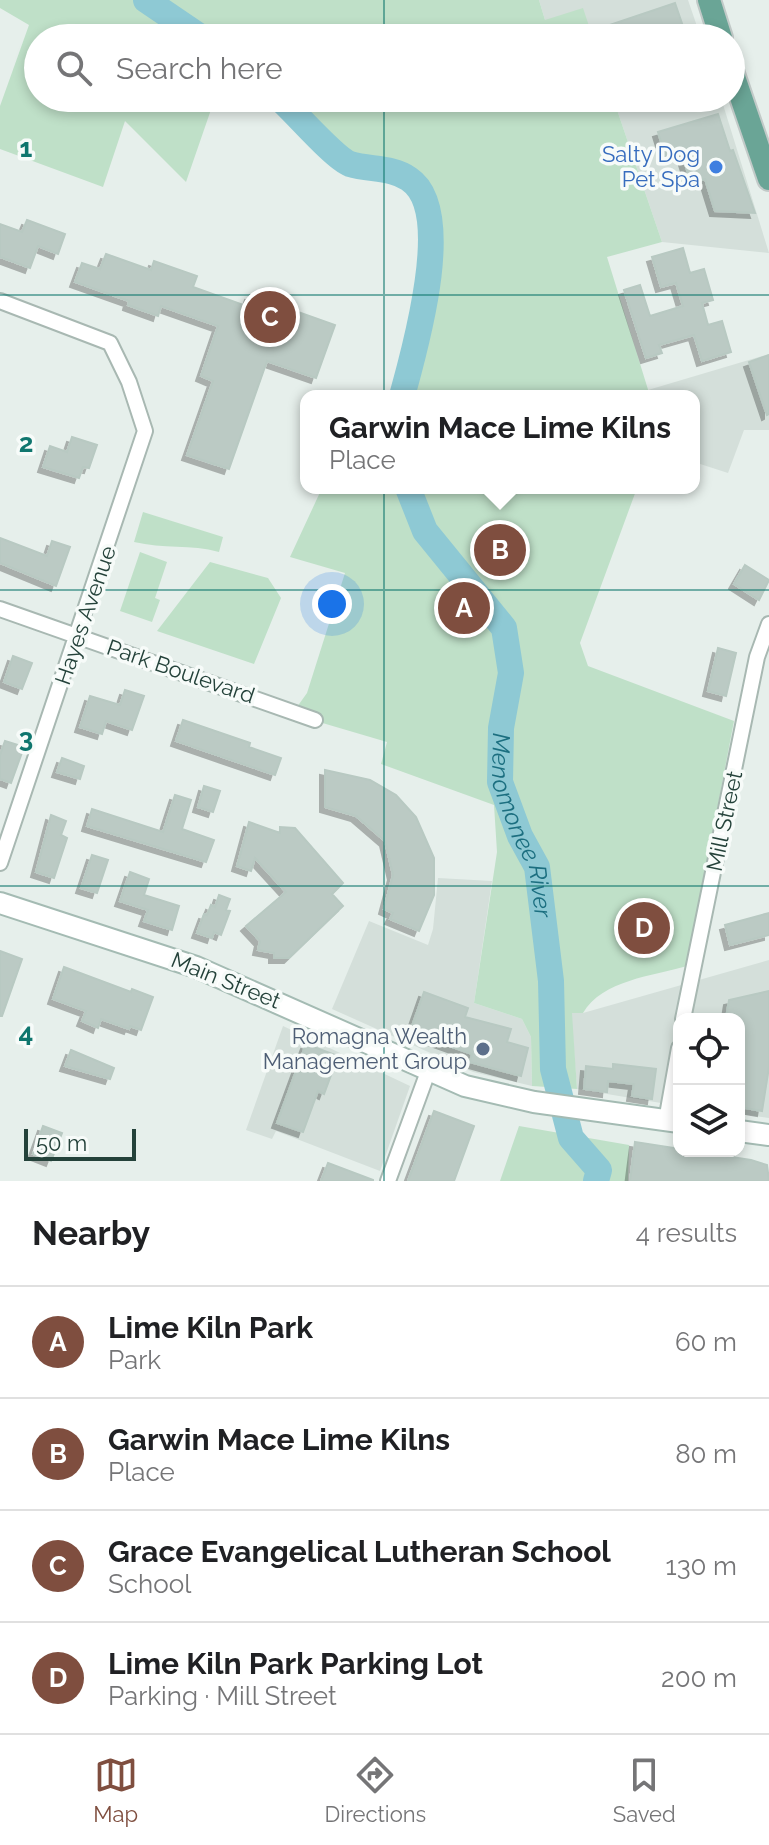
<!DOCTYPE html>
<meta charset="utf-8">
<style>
:root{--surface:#fff;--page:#f2f2f2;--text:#202124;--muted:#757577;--line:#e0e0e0;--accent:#7f4e3f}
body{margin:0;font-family:Raleway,sans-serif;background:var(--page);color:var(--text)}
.controls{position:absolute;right:24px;bottom:24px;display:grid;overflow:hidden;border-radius:16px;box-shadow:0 4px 12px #0003}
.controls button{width:72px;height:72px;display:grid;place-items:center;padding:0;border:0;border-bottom:2px solid var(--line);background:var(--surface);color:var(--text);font:40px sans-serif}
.scale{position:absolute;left:24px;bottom:20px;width:112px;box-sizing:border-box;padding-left:8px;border:4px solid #24423a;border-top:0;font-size:22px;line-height:28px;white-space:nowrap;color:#24423a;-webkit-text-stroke:6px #f7fbf9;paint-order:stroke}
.you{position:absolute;left:332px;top:604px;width:28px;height:28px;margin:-20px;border:6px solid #fff;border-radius:50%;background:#1a73e8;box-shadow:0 0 0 12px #1a73e833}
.badge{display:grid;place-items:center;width:52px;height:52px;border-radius:50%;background:var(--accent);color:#fff;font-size:26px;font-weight:700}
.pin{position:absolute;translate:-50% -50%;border:4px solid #fff;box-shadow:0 2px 8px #0006}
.popup{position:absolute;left:300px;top:390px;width:400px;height:104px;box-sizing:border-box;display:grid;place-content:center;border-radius:16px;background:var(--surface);filter:drop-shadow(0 2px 6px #0005);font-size:26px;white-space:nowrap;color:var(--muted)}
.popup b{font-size:30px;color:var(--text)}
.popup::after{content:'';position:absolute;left:50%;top:100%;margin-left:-16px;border:16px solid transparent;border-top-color:var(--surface)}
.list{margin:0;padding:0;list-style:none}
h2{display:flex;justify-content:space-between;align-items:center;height:104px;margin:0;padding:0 32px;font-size:34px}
h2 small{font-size:26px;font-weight:400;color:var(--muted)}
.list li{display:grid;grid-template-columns:52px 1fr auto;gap:24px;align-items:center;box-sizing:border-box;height:112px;padding:0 32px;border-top:2px solid var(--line)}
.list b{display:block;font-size:30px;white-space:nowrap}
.list p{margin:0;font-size:26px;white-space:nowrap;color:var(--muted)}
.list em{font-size:26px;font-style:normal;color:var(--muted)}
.icon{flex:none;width:44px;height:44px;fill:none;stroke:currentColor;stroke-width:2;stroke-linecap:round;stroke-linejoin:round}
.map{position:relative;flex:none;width:769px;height:1181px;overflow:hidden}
.search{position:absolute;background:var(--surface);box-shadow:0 4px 12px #0003;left:24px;right:24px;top:24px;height:88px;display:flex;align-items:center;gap:20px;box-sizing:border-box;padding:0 28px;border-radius:44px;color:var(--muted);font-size:30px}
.sheet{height:552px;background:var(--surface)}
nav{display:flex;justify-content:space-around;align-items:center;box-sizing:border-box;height:112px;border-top:2px solid var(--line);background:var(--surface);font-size:22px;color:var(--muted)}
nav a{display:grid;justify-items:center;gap:4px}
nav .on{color:var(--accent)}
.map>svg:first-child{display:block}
.built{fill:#d4dfda}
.green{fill:#bfe0c8}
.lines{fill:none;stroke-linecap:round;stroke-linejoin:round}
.river{stroke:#8ec9d4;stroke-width:26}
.building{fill:#bbcac4;stroke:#b8c9c2;stroke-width:2;filter:url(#shadow)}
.street-casing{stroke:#a8b8b2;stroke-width:18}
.secondary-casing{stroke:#a4bbb3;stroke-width:24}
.primary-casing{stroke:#c2cac8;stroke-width:26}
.street{stroke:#fff;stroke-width:14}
.secondary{stroke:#fff;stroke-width:20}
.primary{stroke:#6aa596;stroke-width:22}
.grid{fill:none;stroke:#0f766e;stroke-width:2;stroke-opacity:0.55}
.shop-dot{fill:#3f7fe0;stroke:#f7fbf9;stroke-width:3}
.service-dot{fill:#5c6f8a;stroke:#f7fbf9;stroke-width:3}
.labels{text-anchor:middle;stroke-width:7;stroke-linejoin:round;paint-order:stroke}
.shop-label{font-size:22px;fill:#366cbe;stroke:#f7fbf9;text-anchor:end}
.street-label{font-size:22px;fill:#24423a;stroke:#f7fbf9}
.service-label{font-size:22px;fill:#4e5e75;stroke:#f7fbf9;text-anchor:end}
.water-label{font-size:24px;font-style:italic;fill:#1c6f80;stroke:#f7fbf9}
.grid-label{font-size:26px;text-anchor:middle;font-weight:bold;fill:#0f766e;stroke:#f7fbf9;stroke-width:7;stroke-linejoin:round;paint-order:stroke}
</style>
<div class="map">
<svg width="769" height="1181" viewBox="0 0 769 1181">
<defs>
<filter id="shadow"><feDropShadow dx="-5" dy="5" stdDeviation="0" flood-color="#0004"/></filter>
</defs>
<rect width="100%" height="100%" fill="#e6efeb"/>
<path class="built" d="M539,0H688L701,38H593L545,20Z
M613,98H721L769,253L662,242Z
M769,354V430H744L728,473L694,462V396H650L648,390Z
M438,878L492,881L474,1003L522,1019L531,1037L532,1086L473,1072L332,1009L369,921L428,945L433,929Z
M769,960V1118L739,1114V1019H679V1106L577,1089L571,1013H583Z
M283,1026L410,1086L380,1171L276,1131L272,1139L246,1130Z"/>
<path class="green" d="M0,0H539L545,20L583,8L593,38H38V98H215L186,182L125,121L103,187L0,149V106L29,25L0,8Z
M295,98H613L662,242L607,257L650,396H412L441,251L440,216L431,193L414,170L343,150Z
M322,488H637L580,643L588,666L734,721L687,966C653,976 602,980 583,1013H572L577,1089L532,1086L531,1037L522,1019L474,1003L497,852L494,805L381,764L387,742L292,714L307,693L345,573L290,557Z
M143,512L223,537L219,552C191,544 163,549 134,542Z
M140,552L167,562L155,598L160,600L152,622L120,611Z
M210,562L268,578L281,598L254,664L157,631Z
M519,1126L629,1145L628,1181H500Z"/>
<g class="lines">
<g class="river">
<path d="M146,0L202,38"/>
<path d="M279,98C295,112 334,158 350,164C370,170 392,167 409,179C456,210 414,352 402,396"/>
<path id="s1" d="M408,488L425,531L504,628L511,673L501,728L500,782L520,836L537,867L551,981L553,1069L571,1138L599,1170L596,1181"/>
</g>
</g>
<path class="building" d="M675,3L687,38H577V36Z
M718,114L730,151L733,150L755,213L715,211L705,179L691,183L682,154L666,158L658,132Z
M27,220L65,234L58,254L38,246L30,268L0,257V224L22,232Z
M683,248L690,273L704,269L713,300L702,303L708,325L722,321L731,352L702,361L694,335L659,345L662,353L646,358L624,290L640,285L650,316L683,306L676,283L661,287L652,257Z
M106,254L151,270L154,261L197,276L193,287L246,306L250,295L335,325L316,378L267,361L229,469L187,455L213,381L201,376L218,326L161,306L158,316L128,305L129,301L75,282L82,263L100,269Z
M769,355V414L767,415L749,362Z
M72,437L97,445L89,468L83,467L79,478L43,467L50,446L67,452Z
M0,538L47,556L52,541L70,547L56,586L0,563Z
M745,565L769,580L759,600L734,584Z
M718,648L736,653L726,696L708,691Z
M13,656L32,663L22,689L4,682Z
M125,690L144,696L132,730L106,721L102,734L80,727L90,696L120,705Z
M183,720L250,743L249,747L281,758L275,775L176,741Z
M5,741L24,747L11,783L0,779V755Z
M62,758L84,766L80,779L57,772Z
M325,770L370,780L396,795L416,817L434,858V895L419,931L390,919L393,913L384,909L393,875L385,841L356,816L325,807Z
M204,786L220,791L213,812L198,807Z
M175,795L191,800L182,829L214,840L206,862L87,826L92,809L163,832Z
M51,815L66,821L61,835L67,838L54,878L36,872Z
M249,822L280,833V827L295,828L343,883L332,894L343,906L289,958H274V953L258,950L260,941L246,926L286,892L255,858L251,871L237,866Z
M92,855L108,860L97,893L81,888Z
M130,872L149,879L144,895L179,906L172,930L144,921L148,910L120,901Z
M219,895L230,899L226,910L230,911L221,935L214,932L212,938L197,933L204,914L207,915L211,905L215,907Z
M769,913V935L730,945L725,925Z
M0,951L22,959L2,1016H0Z
M64,967L131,992L132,989L153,997L141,1030L130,1026L129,1029L101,1019L98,1028L82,1021L86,1011L53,999Z
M769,991V1067L762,1111L739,1107V1019H726L729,1000Z
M424,992L468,1008L465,1017L511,1029L507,1042L528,1048L521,1076L470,1062L472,1054L410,1032Z
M306,1044L338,1056L324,1094L318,1091L303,1132L277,1123Z
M71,1050L114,1068L110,1079L65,1066Z
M613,1064L656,1069L652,1099L632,1096L634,1084L608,1081L607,1092L584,1089L586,1066L613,1069Z
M434,1111L474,1126L454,1181H408Z
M43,1126L62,1133L51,1161L33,1154Z
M635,1142L751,1160L767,1165L769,1181H630Z
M328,1163L373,1180V1181H321Z"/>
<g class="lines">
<defs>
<path id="street" d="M0,301L110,343L129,382L145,431L0,863
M0,609L315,720
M683,1019L757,657L769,624
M666,1121L679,1048
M388,1181L429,1069"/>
<path id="secondary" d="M0,903L196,967L465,1086L534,1102L679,1122
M739,1131L769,1135"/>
<path id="primary" d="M709,0L721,38
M731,68L769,179"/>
</defs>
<use href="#street" class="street-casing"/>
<use href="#secondary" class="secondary-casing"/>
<use href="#primary" class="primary-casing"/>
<use href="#street" class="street"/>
<use href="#secondary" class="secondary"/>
<use href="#primary" class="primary"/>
</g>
<path class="grid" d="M384,0V38M384,98V1181M0,295H769M0,590H769M0,886H769"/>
<circle class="shop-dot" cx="716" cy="167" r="8"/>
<circle class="service-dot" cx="483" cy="1049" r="8"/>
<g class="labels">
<g class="shop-label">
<text x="700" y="162">Salty Dog<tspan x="700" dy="25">Pet Spa</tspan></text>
</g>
<g class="street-label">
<text transform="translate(85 615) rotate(-71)" y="8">Hayes Avenue</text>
<text transform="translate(181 671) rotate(19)" y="8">Park Boulevard</text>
<text transform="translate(724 821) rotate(-78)" y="8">Mill Street</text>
<text transform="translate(226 980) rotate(22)" y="8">Main Street</text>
</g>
<g class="service-label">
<text x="467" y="1044">Romagna Wealth<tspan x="467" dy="25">Management Group</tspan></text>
</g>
<g class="water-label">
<text dy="8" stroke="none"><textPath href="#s1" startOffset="374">Menomonee River</textPath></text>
</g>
</g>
<g class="grid-label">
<text x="26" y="157">1</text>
<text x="26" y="452">2</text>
<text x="26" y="747">3</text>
<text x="26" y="1042">4</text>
</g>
</svg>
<div class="controls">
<button><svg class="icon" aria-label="locate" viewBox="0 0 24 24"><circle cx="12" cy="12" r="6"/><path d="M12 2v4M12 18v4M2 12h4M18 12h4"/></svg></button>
<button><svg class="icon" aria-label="layers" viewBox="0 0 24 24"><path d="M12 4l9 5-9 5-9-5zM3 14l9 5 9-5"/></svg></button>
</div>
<div class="scale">50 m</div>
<div class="you"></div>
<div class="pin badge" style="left:464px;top:608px">A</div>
<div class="pin badge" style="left:500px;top:550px">B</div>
<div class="popup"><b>Garwin Mace Lime Kilns</b>Place</div>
<div class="pin badge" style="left:270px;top:317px">C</div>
<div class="pin badge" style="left:644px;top:928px">D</div>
<div class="search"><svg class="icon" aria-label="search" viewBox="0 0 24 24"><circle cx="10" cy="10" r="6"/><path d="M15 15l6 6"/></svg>Search here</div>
</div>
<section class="sheet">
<h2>Nearby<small>4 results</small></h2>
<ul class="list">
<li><span class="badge">A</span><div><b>Lime Kiln Park</b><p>Park</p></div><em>60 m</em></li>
<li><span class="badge">B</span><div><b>Garwin Mace Lime Kilns</b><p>Place</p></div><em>80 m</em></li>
<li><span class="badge">C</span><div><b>Grace Evangelical Lutheran School</b><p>School</p></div><em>130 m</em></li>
<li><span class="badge">D</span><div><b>Lime Kiln Park Parking Lot</b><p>Parking · Mill Street</p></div><em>200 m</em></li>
</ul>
</section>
<nav>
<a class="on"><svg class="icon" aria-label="map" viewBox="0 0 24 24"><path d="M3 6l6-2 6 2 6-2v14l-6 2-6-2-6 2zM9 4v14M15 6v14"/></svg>Map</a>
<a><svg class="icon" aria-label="directions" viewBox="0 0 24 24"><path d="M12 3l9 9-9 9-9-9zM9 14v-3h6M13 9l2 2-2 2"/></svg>Directions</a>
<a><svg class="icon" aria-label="saved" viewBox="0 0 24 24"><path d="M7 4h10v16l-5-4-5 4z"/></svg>Saved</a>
</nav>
